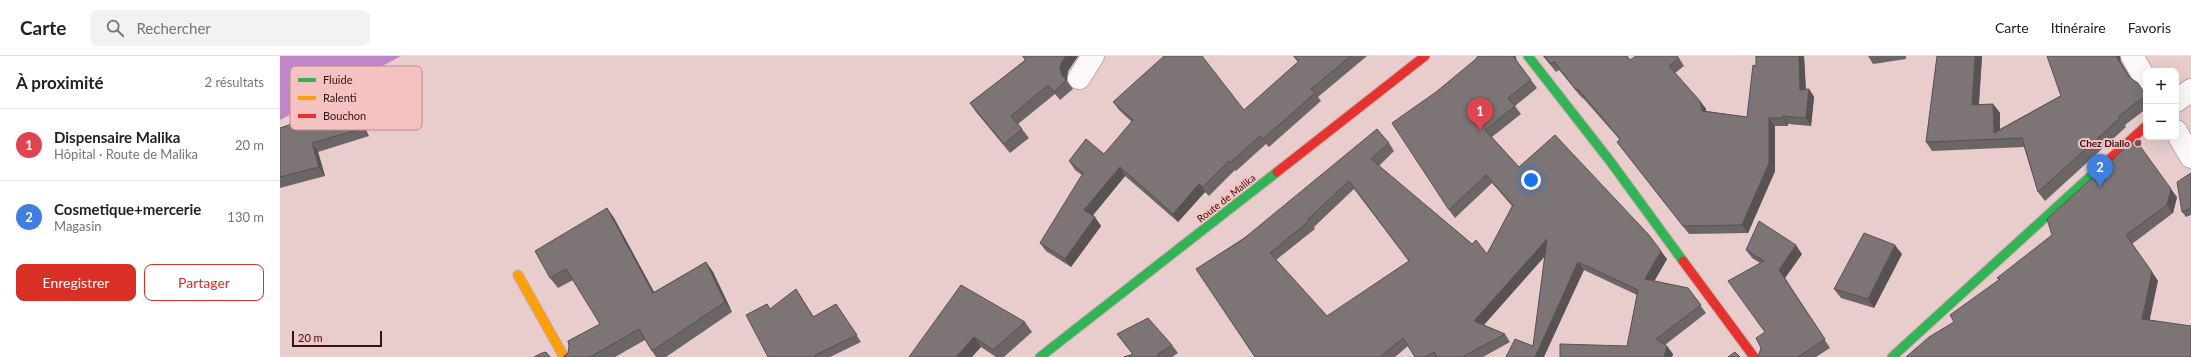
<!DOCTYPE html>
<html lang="fr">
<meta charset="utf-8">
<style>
:root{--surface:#fff;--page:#f2f2f2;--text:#202124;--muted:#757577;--line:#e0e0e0;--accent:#d93025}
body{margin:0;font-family:Lato,sans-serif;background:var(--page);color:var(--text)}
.controls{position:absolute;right:12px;top:12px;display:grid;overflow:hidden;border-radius:8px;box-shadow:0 4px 16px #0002}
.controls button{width:36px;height:36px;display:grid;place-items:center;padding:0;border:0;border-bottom:1px solid var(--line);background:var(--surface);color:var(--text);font:20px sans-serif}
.scale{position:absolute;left:12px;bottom:10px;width:90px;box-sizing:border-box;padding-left:4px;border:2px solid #321415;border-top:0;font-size:11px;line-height:14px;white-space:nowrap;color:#321415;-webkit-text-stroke:3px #f5c1c1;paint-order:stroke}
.you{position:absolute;left:1251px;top:124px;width:14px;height:14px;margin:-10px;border:3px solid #fff;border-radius:50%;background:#1a73e8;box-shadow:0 0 0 6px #1a73e833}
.badge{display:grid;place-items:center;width:26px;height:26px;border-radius:50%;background:var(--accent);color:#fff;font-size:13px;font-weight:700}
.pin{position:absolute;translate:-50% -33px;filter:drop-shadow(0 1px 2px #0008)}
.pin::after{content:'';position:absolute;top:21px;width:14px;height:12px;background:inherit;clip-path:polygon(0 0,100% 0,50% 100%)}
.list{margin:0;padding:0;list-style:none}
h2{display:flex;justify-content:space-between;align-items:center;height:52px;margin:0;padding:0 16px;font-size:17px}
h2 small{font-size:13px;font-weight:400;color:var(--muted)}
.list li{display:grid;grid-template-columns:26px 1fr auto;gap:12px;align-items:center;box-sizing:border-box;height:72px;padding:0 16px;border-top:1px solid var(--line)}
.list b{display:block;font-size:15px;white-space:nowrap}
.list p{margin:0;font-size:13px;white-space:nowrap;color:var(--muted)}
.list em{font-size:13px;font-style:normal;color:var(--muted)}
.actions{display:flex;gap:8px;padding:12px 16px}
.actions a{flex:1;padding:9px 0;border:1px solid var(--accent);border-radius:8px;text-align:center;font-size:14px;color:var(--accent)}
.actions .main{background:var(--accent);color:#fff}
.icon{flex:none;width:22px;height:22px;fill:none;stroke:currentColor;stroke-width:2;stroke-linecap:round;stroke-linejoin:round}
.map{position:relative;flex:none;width:1911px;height:301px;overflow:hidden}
header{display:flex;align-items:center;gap:24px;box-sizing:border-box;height:56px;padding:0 20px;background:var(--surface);border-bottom:1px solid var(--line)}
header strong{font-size:19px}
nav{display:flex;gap:22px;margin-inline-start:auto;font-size:14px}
.search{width:280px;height:36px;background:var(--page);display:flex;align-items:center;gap:10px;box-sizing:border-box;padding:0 14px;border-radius:8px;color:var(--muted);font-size:15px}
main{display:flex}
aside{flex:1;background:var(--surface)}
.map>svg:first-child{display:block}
.water{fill:#c087c6}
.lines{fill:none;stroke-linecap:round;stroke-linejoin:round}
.street-casing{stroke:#c4a8a9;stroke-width:24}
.fast-casing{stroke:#c4a8a9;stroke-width:11}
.slow-casing{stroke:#c4a8a9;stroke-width:11}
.jam-casing{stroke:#c4a8a9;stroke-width:11}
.street{stroke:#fcf8f8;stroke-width:22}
.fast{stroke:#30b455;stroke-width:9}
.slow{stroke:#ff9f0a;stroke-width:9}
.jam{stroke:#e5322d;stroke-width:9}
.wall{fill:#6c6565;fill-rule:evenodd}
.shaded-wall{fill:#585252}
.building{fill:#7d7575;stroke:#585252;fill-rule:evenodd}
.poi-dot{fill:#725555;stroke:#f5c1c1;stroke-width:1.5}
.labels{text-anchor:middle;stroke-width:4;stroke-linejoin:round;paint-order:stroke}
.poi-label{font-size:10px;font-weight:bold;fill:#321415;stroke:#f5c1c1;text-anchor:end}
.street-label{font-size:10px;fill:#321415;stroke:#f5c1c1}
.key{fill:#f5c1c1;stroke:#ba8d8d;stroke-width:1}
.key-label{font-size:11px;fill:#321415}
</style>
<header>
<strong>Carte</strong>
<div class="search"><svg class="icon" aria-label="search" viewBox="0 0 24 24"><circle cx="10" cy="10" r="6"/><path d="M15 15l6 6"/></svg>Rechercher</div>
<nav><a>Carte</a><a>Itinéraire</a><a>Favoris</a></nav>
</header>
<main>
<aside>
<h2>À proximité<small>2 résultats</small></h2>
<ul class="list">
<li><span class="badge" style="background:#e0444e">1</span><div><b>Dispensaire Malika</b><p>Hôpital · Route de Malika</p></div><em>20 m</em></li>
<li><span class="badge" style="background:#3f7fe0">2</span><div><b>Cosmetique+mercerie</b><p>Magasin</p></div><em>130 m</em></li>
</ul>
<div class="actions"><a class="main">Enregistrer</a><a>Partager</a></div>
</aside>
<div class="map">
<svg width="1911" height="301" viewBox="0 0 1911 301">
<rect width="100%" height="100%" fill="#e9cdcd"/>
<path class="water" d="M0,0H121L0,64Z"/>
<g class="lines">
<defs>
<path id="street" d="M1852,0L1866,24
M799,22L813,0
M1896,45L1911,34
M1896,75L1911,101"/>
<path id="fast" d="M1248,0L1330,105L1403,205
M760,301L997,116
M1612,301L1814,117"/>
<path id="slow" d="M238,219L284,301"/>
<path id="jam" d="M997,116L1145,0
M1814,117L1866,70
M1403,205L1474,301"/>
</defs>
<use href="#street" class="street-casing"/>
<use href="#fast" class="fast-casing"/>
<use href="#slow" class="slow-casing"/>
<use href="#jam" class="jam-casing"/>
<use href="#street" class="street"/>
<use href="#fast" class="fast"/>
<use href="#slow" class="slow"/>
<use href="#jam" class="jam"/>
</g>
<path class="wall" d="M742,0H798L788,15L787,21V25L793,33L780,44L775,38L738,68L749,82L730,97L696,56L690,47L745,4Z
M1013,0H1087L1038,41L1041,45L989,91L986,88L956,115L955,114L929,140L925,136L898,166L845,120L813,159L821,170L791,211L766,195L760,187L802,119L795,114L789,105L824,98L852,66L839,54L833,46L964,54L1018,6Z
M1198,0H1236V1L1237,6L1257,32L1235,50L1241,58L1212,81L1239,111L1387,203L1374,225L1408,232L1426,257L1385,289L1393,298L1392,301H1280L1347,290L1357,239L1304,214L1253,290L1265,200L1204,269L1225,278L1230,286L1203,301H1135L1128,290L1115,301H975L916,213L1109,87L1114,95L1099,110L1192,188L1207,198L1232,150L1212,127L1175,162L1169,154L1156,36L1196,3ZM1074,133L1129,205L1047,260L996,204L1035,173L1034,171Z
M1263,0H1347L1350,4L1399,2L1404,10L1395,17L1420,45L1426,53V55L1467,61L1476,10L1524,0L1526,33H1529L1534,41L1531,70L1508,68V70H1495V115L1468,177L1409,178L1343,94L1337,86L1340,84L1303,42H1302L1279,14L1276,16Z
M1588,0H1626V3L1593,8Z
M1657,0H1702L1699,49L1713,48L1720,57V73L1841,6L1851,22L1866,39V53L1845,69L1846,71L1765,145L1758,136L1744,91L1652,95L1646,86Z
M71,48L77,57L89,80L38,96L45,120L0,132V72Z
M1911,117V159L1906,161L1902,156Z
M1897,141L1893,157L1852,188L1878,225L1719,224L1717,222Z
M327,152L334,162L374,236L426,206L433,216L452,256L386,301H376L365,284L335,301H283L320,268L293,224L278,232L270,222Z
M1466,194L1522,198L1505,222L1550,292L1536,301H1477L1479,298L1485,276L1480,207L1472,202Z
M1622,198L1594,252L1561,242L1554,233Z
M516,233L534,261L556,248L581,286L550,301H488Z
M745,266L752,276L724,301H716L701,291L629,301Z
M837,278L892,289L898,297L892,301H844L853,299Z"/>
<path class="shaded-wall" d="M786,0H798L788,15L787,21V25L782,19L780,12L782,6Z
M1519,0H1524L1526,42L1520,34Z
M1695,0H1702L1698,58L1692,49Z
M1836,0H1840L1841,6L1855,30L1849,21Z
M1529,33L1534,41L1531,70L1526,62Z
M1420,45L1426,53L1427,63L1422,55Z
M71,48L77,57L89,80L83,72Z
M1713,48L1720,57V83L1714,77Z
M1503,60L1508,68V70L1503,62Z
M1489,62L1495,70V115L1468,177L1462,169Z
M32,87L38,96L45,120L39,111Z
M840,111L845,120L810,163L804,154Z
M919,128L925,136L898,166L893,158Z
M1891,133L1897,141L1893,157L1887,149Z
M327,152L334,162L380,247L373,237Z
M815,161L821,170L791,211L785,203Z
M1267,183L1273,191L1200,273L1194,265Z
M1516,189L1522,198L1505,222L1550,292L1499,214Z
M1615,189L1622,198L1594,252L1588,243Z
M1381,195L1387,203L1371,231L1365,223Z
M426,206L433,216L452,256L445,246Z
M1298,206L1304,214L1264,301H1255Z
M1872,216L1878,225L1868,272L1862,263Z
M694,281L701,291L692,301H676Z
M1387,290L1393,298L1392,301H1384Z"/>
<path class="building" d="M743,0H786L782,6L780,12L782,19L786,24L774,36L768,29L731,60L742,73L724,88L690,47L746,4Z
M884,0H922L964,54L1019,5L1014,0H1071L1031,33L1035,37L983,83L980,80L950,107L949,105L923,131L919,128L893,158L840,111L804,154L815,161L785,203L760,187L803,117L789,105L806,83L824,98L853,64L833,46Z
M1198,0H1233L1251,24L1228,42L1235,50L1205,74L1239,111L1275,79L1369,179L1381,195L1365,223L1408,232L1421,249L1376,283L1387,290L1384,301H1280V288L1347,290L1358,234L1298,206L1255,301H1226L1235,283L1253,290L1267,183L1194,265L1225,278L1182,301H1157L1154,296L1145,301H1135L1123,282L1100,301H975L916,213L962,184L1097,73L1109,87L1091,103L1192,188L1196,184L1207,198L1233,149L1206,119L1169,154L1112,67L1156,36L1196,3ZM1069,125L1129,205L1047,260L990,197L1029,165L1028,163Z
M1264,0H1347L1350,4L1356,0H1397L1399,2L1389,10L1420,45L1422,55L1467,61L1473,9L1476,10V0H1519L1520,34L1529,33L1526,62L1503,60V62H1489V107L1462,169L1403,170L1337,86L1340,83L1298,33L1296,34L1274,5L1271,8Z
M1657,0H1695L1692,49L1713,48L1714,77L1781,40L1767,0H1836L1849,21L1858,27L1866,39L1839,60L1840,62L1758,136L1742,82L1646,86Z
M71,48L83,72L32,87L39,111L0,121V72Z
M1855,83L1891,133L1887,149L1846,179L1872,216L1862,263L1911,270V301H1626L1649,281L1674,266L1670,259L1720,223L1717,222L1772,179L1767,163Z
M1911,117V152L1902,156L1897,126Z
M327,152L373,237L426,206L445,246L372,295L359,273L310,301H283L288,297L289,290L288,285L320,268L286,213L270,222L255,195Z
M1479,165L1516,189L1499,214L1545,283L1518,301H1477L1479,298L1481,292L1476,282L1485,276L1448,225L1484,205L1466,194Z
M1584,177L1615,189L1588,243L1554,233Z
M681,229L745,266L713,294L694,281L676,301H629Z
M516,233L533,261L556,248L577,279L535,299L536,301H488L466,259L487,248L490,253Z
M868,262L892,289L878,298L879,301H844L853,298L837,278Z
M266,296L270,301H254L262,297Z
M1455,296L1460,301H1448Z"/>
<circle class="poi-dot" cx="1858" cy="87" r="4"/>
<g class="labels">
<g class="poi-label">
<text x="1850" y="91">Chez Diallo</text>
</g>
<g class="street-label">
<text transform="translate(946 142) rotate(-38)" y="4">Route de Malika</text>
</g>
</g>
<rect x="10" y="10" width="132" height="64" rx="6" class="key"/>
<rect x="18" y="22" width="18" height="4" fill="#30b455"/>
<rect x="18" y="40" width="18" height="4" fill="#ff9f0a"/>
<rect x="18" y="58" width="18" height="4" fill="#e5322d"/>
<g class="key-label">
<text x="43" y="28">Fluide</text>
<text x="43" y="46">Ralenti</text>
<text x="43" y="64">Bouchon</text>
</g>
</svg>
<div class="controls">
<button>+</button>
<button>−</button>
</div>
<div class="scale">20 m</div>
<div class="you"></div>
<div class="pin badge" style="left:1200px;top:75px;background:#e0444e">1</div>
<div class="pin badge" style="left:1820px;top:131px;background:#3f7fe0">2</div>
</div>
</main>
